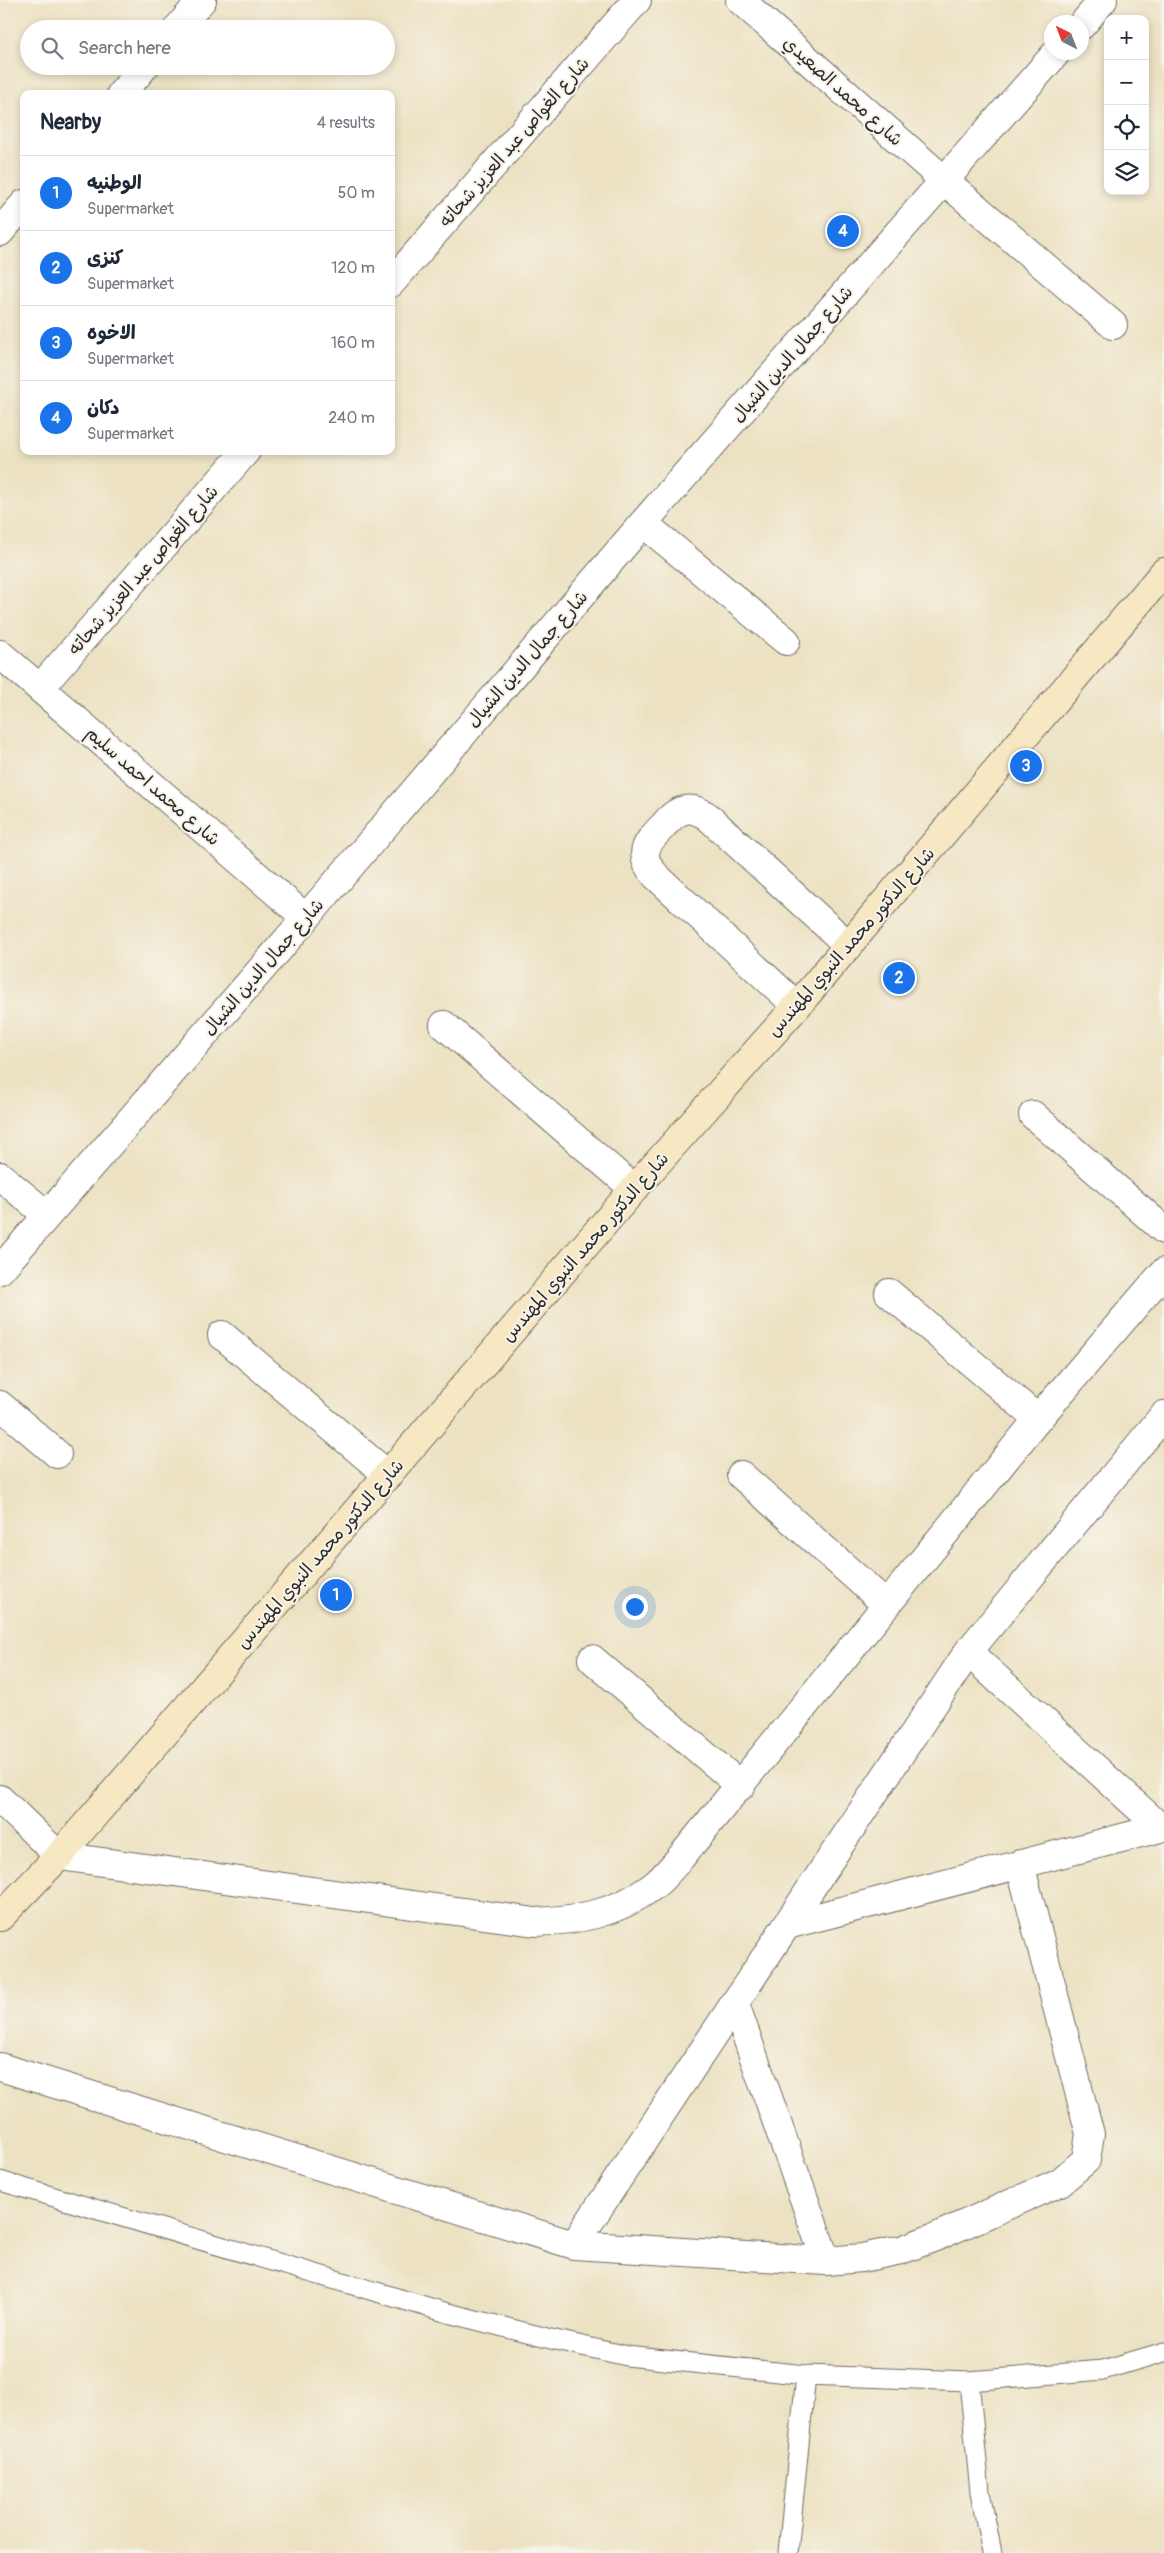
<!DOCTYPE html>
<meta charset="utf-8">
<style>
:root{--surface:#fff;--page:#f6f6f7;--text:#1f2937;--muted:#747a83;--line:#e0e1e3;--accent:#1a73e8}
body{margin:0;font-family:Pangolin,"Playpen Sans Arabic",sans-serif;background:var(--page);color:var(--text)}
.controls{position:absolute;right:15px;top:15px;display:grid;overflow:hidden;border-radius:10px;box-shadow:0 2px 8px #0003}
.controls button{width:45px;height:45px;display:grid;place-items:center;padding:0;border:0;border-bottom:1px solid var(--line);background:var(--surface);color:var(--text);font:25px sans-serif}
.compass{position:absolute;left:1044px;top:15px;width:45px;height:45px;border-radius:50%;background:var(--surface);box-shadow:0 2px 8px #0003;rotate:318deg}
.you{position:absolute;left:634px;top:1606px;width:18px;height:18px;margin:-12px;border:4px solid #fff;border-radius:50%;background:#1a73e8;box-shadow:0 0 0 8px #1a73e833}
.badge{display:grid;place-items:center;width:32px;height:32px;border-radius:50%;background:var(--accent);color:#fff;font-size:16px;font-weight:700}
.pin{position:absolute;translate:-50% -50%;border:2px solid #fff;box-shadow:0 1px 5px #0006}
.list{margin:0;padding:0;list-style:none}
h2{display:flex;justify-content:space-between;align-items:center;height:65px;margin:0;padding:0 20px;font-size:21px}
h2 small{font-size:16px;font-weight:400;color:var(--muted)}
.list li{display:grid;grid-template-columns:32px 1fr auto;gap:15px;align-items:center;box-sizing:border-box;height:75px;padding:0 20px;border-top:1px solid var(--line)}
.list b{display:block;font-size:19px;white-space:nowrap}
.list p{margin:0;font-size:16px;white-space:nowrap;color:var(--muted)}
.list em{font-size:16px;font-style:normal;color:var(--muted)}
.icon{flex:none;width:28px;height:28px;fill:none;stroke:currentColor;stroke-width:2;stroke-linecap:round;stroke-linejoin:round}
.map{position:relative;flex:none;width:1164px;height:2553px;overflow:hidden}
.search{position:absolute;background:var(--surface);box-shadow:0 2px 8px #0003;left:20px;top:20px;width:375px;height:55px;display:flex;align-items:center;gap:12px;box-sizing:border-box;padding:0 18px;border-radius:28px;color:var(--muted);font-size:19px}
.panel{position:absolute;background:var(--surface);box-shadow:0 2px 8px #0003;left:20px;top:90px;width:375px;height:365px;border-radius:10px}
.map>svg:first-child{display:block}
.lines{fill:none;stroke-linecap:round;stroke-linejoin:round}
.lane-casing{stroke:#6f6b60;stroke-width:21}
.street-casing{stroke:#6f6b60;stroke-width:30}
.secondary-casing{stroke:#6f6b60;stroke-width:30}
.lane{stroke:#fff;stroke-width:19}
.street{stroke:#fff;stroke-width:28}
.secondary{stroke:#f7e8c3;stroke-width:28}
.labels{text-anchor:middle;stroke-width:4;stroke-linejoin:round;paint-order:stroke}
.street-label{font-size:18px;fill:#2b2b2b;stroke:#f7f3e8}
</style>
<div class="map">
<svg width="1164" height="2553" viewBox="0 0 1164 2553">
<rect width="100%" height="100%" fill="#f7f3e8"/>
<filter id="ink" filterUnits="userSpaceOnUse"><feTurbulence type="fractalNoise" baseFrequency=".02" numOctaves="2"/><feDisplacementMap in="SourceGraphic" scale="10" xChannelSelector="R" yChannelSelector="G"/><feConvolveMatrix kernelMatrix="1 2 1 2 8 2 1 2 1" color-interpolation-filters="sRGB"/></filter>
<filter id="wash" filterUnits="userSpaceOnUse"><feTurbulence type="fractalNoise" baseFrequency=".0096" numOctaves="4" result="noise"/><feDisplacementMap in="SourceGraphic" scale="20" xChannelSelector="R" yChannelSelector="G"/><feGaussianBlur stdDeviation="1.12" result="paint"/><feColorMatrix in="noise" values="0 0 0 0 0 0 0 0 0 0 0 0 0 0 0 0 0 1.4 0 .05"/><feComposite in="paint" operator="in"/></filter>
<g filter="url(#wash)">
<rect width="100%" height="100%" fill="#ece2c3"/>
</g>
<g filter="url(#ink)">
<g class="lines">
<defs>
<path id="lane" d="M0,2181L448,2313L551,2339L627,2356L806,2375L969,2381L1103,2370L1164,2352
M969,2381L980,2492L992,2553
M788,2553L806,2375"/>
<path id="street" d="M740,0L945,181L1113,325
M1082,25L1103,0
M177,29L202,0
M121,94L145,66
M0,232L24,204
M391,283L637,0
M643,523L786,641
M0,654L306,918
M40,688L246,451
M797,1006L656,876C637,855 645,844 663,826C669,819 675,812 685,810C693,808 700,812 707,816L849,946
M444,1025L634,1189
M1033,1115L1164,1230
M0,1176L47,1215
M0,1270L306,918L643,523L1057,52
M889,1293L1038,1419
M222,1335L388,1475
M0,1405L57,1454
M741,1475L887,1605
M968,1652L1161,1828
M592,1659L741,1786
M0,1799L59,1856L535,1922C579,1920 615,1914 652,1887C663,1879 673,1866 682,1856L1038,1419L1164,1272
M787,1925L1164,1827
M735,2004L826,2261
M0,2067L574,2245L826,2261L862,2258L901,2250L938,2236L1060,2182L1086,2160L1090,2134L1020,1864
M574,2245L968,1652L1164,1415"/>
<path id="secondary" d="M0,1917L59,1856L634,1189L797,1006L1164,572"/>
</defs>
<use href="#lane" class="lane-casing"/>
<use href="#street" class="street-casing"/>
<use href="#secondary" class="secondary-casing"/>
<use href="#lane" class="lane"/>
<use href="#street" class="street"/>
<use href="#secondary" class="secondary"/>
</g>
</g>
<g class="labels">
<g class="street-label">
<text transform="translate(843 91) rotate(42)" y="6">شارع محمد الصعيدي</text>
<text transform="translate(514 142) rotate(-49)" y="6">شارع الغواص عبد العزيز شحاته</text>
<text transform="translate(792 354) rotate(-49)" y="6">شارع جمال الدين الشيال</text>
<text transform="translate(143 570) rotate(-49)" y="6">شارع الغواص عبد العزيز شحاته</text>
<text transform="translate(527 659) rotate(-49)" y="6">شارع جمال الدين الشيال</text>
<text transform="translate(153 786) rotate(41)" y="6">شارع محمد احمد سليم</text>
<text transform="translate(851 942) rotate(-49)" y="6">شارع الدكتور محمد النبوي المهندس</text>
<text transform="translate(263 967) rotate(-49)" y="6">شارع جمال الدين الشيال</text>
<text transform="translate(585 1247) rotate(-49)" y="6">شارع الدكتور محمد النبوي المهندس</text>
<text transform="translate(320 1554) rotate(-49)" y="6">شارع الدكتور محمد النبوي المهندس</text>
</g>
</g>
</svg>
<div class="controls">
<button>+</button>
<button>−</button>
<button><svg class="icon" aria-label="locate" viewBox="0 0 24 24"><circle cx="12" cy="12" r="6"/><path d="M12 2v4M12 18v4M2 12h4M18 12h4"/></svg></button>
<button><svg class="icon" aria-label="layers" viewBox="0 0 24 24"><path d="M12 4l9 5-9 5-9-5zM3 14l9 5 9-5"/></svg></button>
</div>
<svg class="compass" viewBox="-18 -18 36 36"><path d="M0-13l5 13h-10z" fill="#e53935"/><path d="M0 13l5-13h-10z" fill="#747a83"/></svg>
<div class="you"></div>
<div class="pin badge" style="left:336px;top:1595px">1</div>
<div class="pin badge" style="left:899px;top:978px">2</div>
<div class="pin badge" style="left:1026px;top:766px">3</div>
<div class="pin badge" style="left:843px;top:231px">4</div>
<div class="search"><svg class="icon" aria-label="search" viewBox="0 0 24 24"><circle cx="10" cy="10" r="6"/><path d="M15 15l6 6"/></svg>Search here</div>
<section class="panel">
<h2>Nearby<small>4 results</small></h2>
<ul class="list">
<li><span class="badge">1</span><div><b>الوطنيه</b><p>Supermarket</p></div><em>50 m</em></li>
<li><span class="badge">2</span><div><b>كنزى</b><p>Supermarket</p></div><em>120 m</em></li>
<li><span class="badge">3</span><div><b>الاخوه</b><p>Supermarket</p></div><em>160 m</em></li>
<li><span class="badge">4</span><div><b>دكان</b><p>Supermarket</p></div><em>240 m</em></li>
</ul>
</section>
</div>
